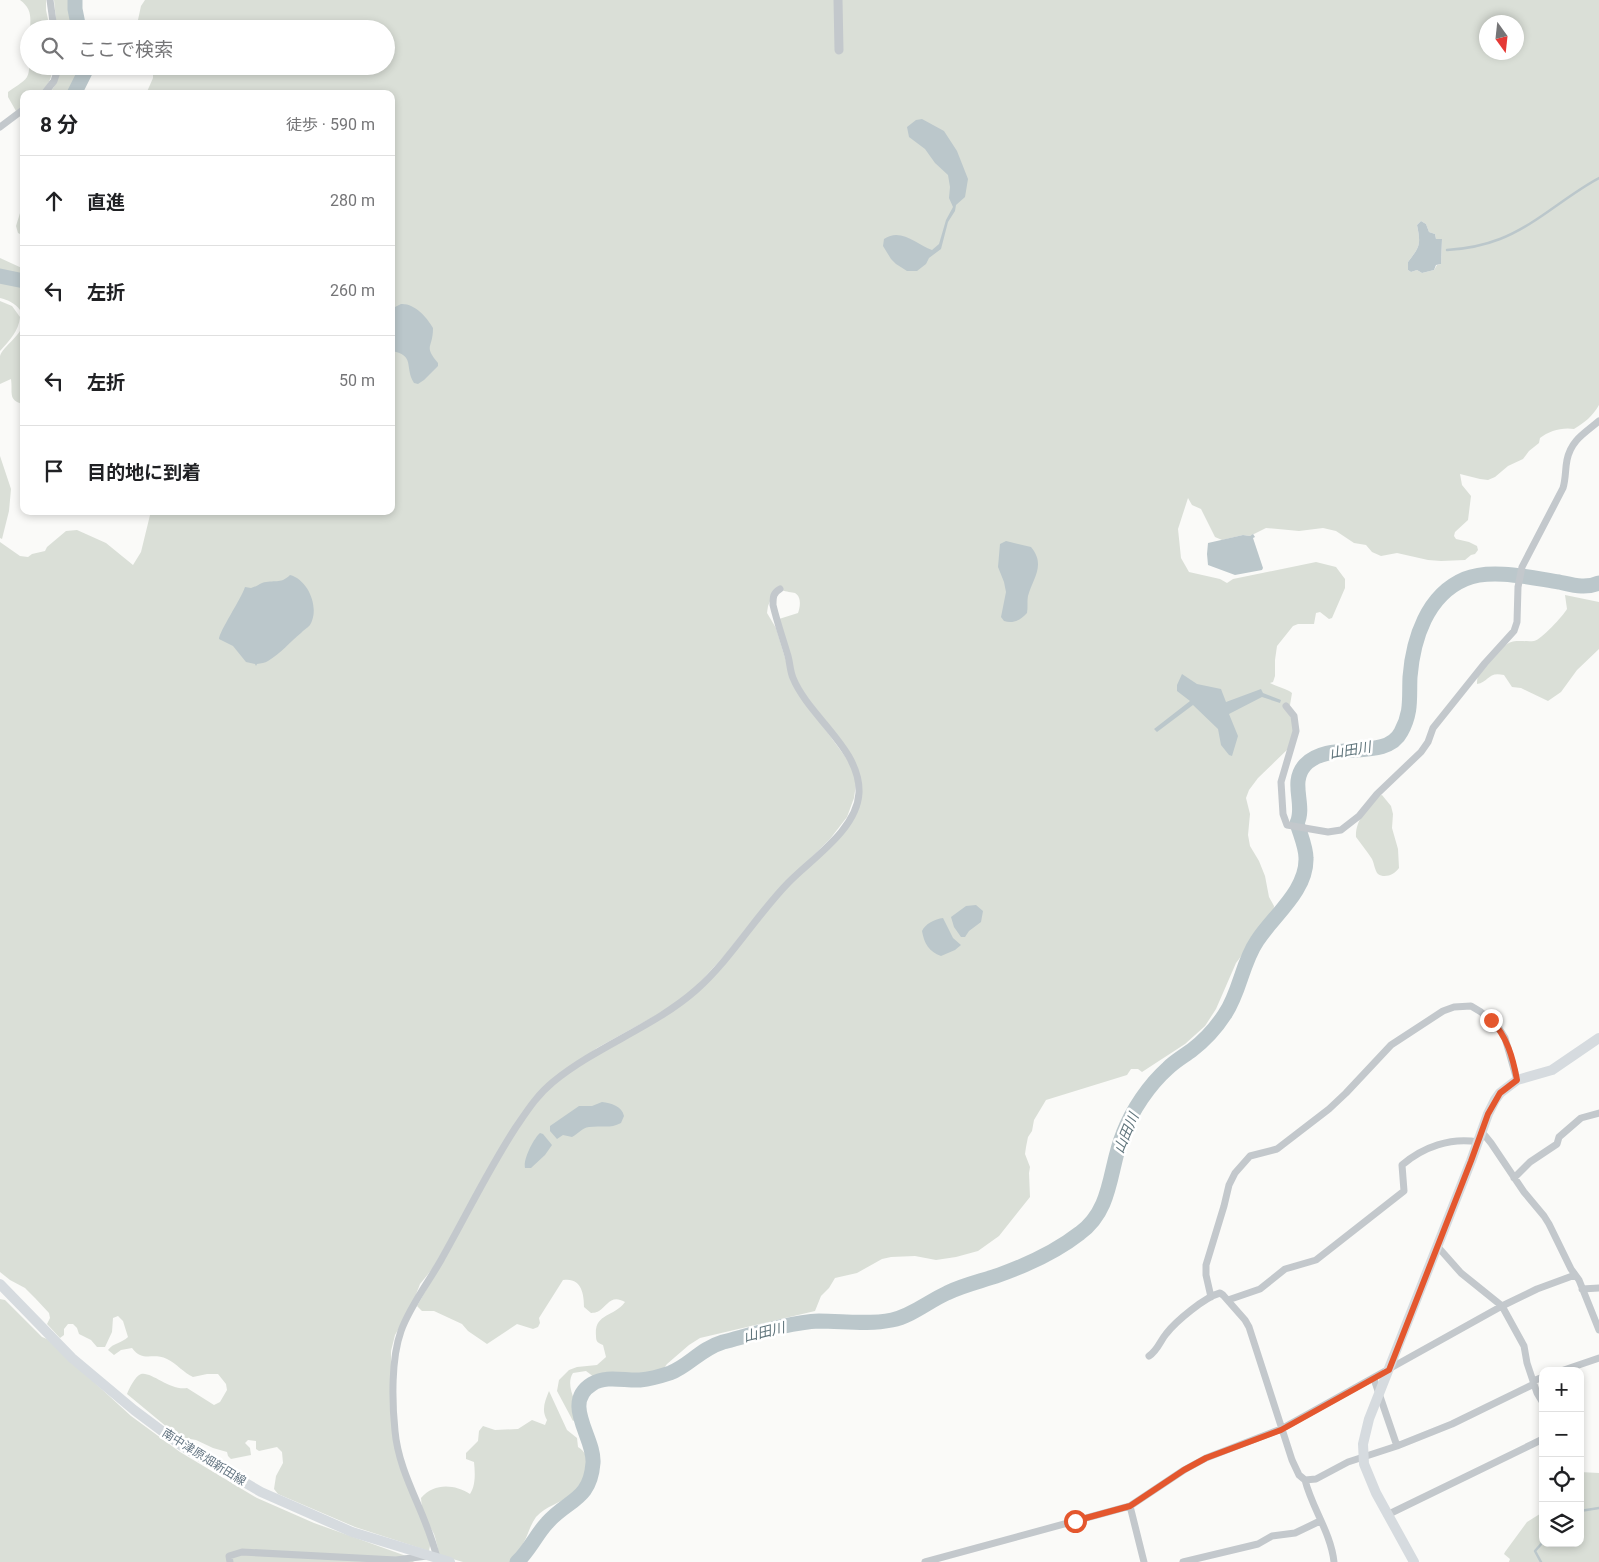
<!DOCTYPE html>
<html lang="ja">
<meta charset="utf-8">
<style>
:root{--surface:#fff;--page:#f2f2f2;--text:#202124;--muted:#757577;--line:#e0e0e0}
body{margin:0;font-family:Roboto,"Noto Sans JP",sans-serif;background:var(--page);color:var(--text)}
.controls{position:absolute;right:15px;bottom:15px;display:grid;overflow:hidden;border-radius:10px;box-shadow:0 2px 8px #0003}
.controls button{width:45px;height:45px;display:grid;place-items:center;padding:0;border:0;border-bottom:1px solid var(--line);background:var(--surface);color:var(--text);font:25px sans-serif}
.compass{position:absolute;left:1479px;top:15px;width:45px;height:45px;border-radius:50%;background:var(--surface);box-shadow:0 2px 8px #0003;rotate:165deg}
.stop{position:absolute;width:15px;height:15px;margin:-11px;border:4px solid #e4572e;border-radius:50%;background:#fff}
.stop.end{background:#e4572e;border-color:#fff;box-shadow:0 1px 5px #0008}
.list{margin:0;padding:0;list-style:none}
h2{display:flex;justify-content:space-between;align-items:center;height:65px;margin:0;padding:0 20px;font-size:21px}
h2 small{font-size:16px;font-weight:400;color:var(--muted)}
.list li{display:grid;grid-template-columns:32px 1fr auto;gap:15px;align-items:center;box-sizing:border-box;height:90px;padding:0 20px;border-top:1px solid var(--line)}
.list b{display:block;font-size:19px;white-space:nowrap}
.list em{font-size:16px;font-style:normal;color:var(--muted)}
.icon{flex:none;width:28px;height:28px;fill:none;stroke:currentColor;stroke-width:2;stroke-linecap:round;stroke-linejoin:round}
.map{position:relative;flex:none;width:1599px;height:1562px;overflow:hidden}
.search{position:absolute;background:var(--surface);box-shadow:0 2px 8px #0003;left:20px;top:20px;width:375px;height:55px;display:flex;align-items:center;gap:12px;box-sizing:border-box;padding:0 18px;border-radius:28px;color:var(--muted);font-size:19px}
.panel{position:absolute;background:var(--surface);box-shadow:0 2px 8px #0003;left:20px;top:90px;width:375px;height:425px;border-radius:10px}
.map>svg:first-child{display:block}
.green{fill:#dadfd7;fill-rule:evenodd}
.water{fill:#bbc7cb}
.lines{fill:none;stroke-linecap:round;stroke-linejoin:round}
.stream{stroke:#bbc7cb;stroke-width:2.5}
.river{stroke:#bbc7cb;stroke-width:15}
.minor{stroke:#c3c8cc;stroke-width:7}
.tertiary{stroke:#c3c8cc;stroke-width:9}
.secondary{stroke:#d6dbdf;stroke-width:10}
.route{stroke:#e4572e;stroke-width:6}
.labels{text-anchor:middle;stroke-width:5;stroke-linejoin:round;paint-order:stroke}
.street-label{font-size:12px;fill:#657683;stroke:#fff}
.water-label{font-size:14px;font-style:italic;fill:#60757c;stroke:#fff}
</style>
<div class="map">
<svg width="1599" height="1562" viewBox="0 0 1599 1562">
<rect width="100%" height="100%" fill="#fafaf8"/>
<path class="green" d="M20,0H46V10L50,29H30C31,16 31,8 20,0Z
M54,0H72L73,12L77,29H57Z
M145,0H1599V405C1592,417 1585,422 1574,429C1562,427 1549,431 1540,438L1539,443L1529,451L1523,459L1508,466L1495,477L1488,480L1480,479L1460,474L1462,485L1471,496L1468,520L1455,532L1454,536L1456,539L1469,542L1477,546L1478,550L1475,554L1471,555L1465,560L1441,561L1428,560L1397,553L1381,556L1372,552L1366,545L1354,543L1336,531L1323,528L1299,531L1266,528L1250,536L1243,535L1222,540L1215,537L1201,509L1192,505L1188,498L1178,529L1181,558L1189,572L1220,579L1227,583L1233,579L1316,562L1336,567L1345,579V588L1332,618L1329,619L1320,612L1316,613L1314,624H1298L1293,626L1277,646L1275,660V676L1273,682L1270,683C1276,686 1289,690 1292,693L1290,705L1286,709L1292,719L1295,730L1290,747L1258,778L1249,790L1246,798L1250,814L1248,835L1250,846L1259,861L1265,876L1269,897L1274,906L1273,914L1236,963L1216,1009L1205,1026L1185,1044L1142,1072L1138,1069H1131L1127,1075L1046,1100L1034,1120L1032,1131L1028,1137L1026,1147L1025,1154L1030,1167L1029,1173L1030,1197L999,1236L978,1251L956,1257L936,1260L915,1256L891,1257L882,1259L857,1273L835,1278L829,1288L821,1296L815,1311L700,1338L689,1345L667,1364L664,1368L667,1375L662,1379L620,1383L594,1377L586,1371L573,1373C565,1385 576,1403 581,1414V1417L573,1421L557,1391L559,1380L569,1370L577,1367L597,1365L606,1357L603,1345C598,1343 596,1342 596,1336C594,1313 613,1318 625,1302C611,1294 608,1305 599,1311C598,1312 593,1313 591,1313L584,1307C584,1293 581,1277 563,1280L539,1318L540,1323L538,1327L533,1329L517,1324L487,1344L468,1331L462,1324L434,1311H422L417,1306L460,1231L493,1170L487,1172L433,1268L420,1284L412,1305L395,1335L391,1351V1402L396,1449L415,1503L430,1537L431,1541L429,1551L355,1527L278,1494L274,1489L276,1476L283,1463L282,1452L277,1447L259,1451L256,1449V1441L248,1440L245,1443L250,1448L251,1455L231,1459L228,1456L227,1452L213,1448L196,1440L179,1437L127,1394C129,1389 135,1376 141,1374C151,1371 170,1391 187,1388L214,1405L220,1402L227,1390L226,1384L218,1374H207L193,1377C184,1373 177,1364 167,1359C152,1352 143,1363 132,1348L121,1350L114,1355L108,1350C113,1343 122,1343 128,1337L123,1321L118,1316L113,1318L112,1332L105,1347H97L91,1340L79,1334L77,1328L73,1324H68L64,1329V1335L60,1338L47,1324L50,1318L49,1313L35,1298L25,1288L10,1280L0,1272V542L20,556L28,557L32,554L45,551L47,547L66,531L77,530L106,543L133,565L141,552L151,511H391V94H146L153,78V72L132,69L131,66H386V29H136L141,6ZM1486,22H1516V52H1486ZM1421,221L1426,224L1429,232L1435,234L1436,239H1442L1441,264L1437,265L1434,270L1422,273L1417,270L1411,272L1408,270V262C1420,246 1421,245 1417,225ZM781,587L782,590C786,592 792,592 795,593C802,597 800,608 798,613L779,619L795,677L806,696L850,753L857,767L860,777L861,797L855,815L844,833L800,874L772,903L722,968L694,995L675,1009L599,1052L565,1075L553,1084L521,1116L534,1097L553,1080L597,1048L673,1006L691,992L725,955L774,894L830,839L847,817L854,798L856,784L852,766L803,699L792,681L776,628L767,613L768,606L775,589Z
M29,34V66H53C52,78 48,86 40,94H24V106L16,111L8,97V92C14,87 23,83 27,77C33,66 24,47 29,34Z
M62,66L87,67L71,94H49L54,87Z
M24,200V236L18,233L16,226Z
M0,258L24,269V276L0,274Z
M0,277L24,284V404C7,401 13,392 11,379L0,384C0,376 0,364 0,356C4,343 34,329 20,310C15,303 8,300 0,298Z
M0,301L12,306L20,317C19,331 9,341 0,351Z
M0,456L11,489L9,511L2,539L0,538Z
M1565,595L1599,602V649L1577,670L1561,692L1548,701L1521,688L1512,687L1504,675C1488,671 1489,682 1477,684C1477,682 1477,679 1478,676C1480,673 1503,646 1507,644C1514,639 1525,642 1534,641C1541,640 1563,616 1567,609Z
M1382,795L1391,806L1393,814L1392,828L1398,849L1399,868C1395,874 1385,879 1378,874C1375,871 1374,863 1372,859C1367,851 1361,844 1356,837C1355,821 1368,806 1377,796Z
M0,1299L5,1300L42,1337L47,1339L131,1416L180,1452L257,1498L314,1523L409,1557L414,1562H0Z
M549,1391L567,1430L577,1438L578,1447C596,1458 588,1485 572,1495C560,1503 546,1506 536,1517C531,1524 529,1531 526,1538C522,1546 517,1554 512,1562H463L439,1555C438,1548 436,1540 434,1534C427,1520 422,1514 421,1498C434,1483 454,1484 470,1494C476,1485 475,1472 474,1462L466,1459V1453L478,1441L479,1431L483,1426L495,1430L518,1429L532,1420L545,1425L547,1420C541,1410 545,1401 549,1391Z
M1580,1472L1599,1473V1562H1509L1510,1559L1504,1554L1505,1552L1527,1522L1543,1512V1543H1580Z"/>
<path class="water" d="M922,119L944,131L957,151L968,179L965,197L956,205L955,211L948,222L941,249L929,258L926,264L917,271H907L896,264L891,259L883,246L884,239C901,227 917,245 932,250L939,244L946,220L953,207L949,198L950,187L948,175L935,163L925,149L909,137L907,127L916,120Z
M1421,221L1426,224L1429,232L1435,234L1436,239H1442L1441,264L1436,265L1434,270L1422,273L1417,270L1411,272L1408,270V262C1420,246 1421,245 1417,225Z
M401,304C414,303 427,317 433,328C433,349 423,345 438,363V366L424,380L418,384L414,383C404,367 416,355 391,351V312L395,307Z
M1253,534L1255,537L1253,538L1263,568L1262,570L1235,575L1208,565L1207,554L1208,543L1243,535L1250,536Z
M1006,541L1031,547C1046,565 1033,578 1028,596C1027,601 1028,607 1027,613C1021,620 1013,624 1004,621L1001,617L1006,592L1004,582L998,567L1000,544Z
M290,575C309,580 320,609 310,625C308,628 303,630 301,633C291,641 280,654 268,661C265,663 261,663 257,664L256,666L255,664L246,662L233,646L219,639C219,632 241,599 245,587L251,588C255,587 258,585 262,583C274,579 280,585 290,575Z
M1182,674L1197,684L1221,689L1226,702L1261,689L1263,693L1281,700L1280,703L1262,697L1229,714L1238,736L1232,756L1229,755L1221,745L1218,729L1193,705L1157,732L1154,729L1190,701L1177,691V685Z
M976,905L983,911L981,922L969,931L965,937H961L954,927L951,917L966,906Z
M943,918L953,938L961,945L955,950L941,956C929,952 924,943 922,931C925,924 935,919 943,918Z
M602,1102C611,1103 622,1106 624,1116L621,1123C610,1129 601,1125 589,1127C582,1128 578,1134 572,1137L563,1135L557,1139L550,1131V1126L579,1106H592Z
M540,1133L543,1134L552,1145L545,1155L531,1168H525C523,1159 534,1138 540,1133Z"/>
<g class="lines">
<path class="stream" d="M1447,250C1465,249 1482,246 1500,239C1536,225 1565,196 1599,178
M1580,1511L1599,1508
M1541,1562L1535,1551L1543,1542"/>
<path class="river" d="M75,0V9L79,29
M74,94L88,66
M0,276L24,281
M517,1562C529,1551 536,1535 547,1523C568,1499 590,1501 593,1463C595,1438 561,1403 592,1384C606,1375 625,1381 640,1380C650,1379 661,1376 670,1373C689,1366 700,1349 723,1342C750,1335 791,1322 819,1321C843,1321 868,1325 892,1320C912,1316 929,1301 947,1293C963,1285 982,1281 999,1275C1027,1265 1057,1251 1080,1233C1113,1209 1109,1168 1123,1134C1132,1110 1149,1085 1168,1068C1175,1061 1184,1056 1192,1050C1205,1040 1216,1028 1225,1014C1240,992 1242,963 1257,941C1273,916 1307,891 1306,858C1306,847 1300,834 1297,823C1306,805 1289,783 1305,765C1329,739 1386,762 1401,732C1412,712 1409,698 1410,677C1413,639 1427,595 1465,579C1491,568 1532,578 1559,582C1573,585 1585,589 1599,583"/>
<path class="minor" d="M50,0L54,29
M44,94L54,81L59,66
M0,127L24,109
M1286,706L1294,716L1296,731L1281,782L1283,814L1287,825L1328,832L1341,830L1359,816L1377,794L1421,752L1428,742L1433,728L1485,663L1514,631L1517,622L1518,587L1522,567L1563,488C1566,478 1565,470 1567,460C1571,440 1585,433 1599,421
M1482,1132L1491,1143L1524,1192L1544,1216L1549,1224L1571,1269L1579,1280L1599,1330
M1514,1178L1530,1162L1557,1144L1559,1137L1581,1118L1599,1113
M1438,1247L1461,1273L1502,1306L1524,1346L1527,1363L1537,1393L1543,1403
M1582,1289L1599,1288
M1211,1297L1206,1275V1265L1224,1206L1229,1185L1235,1173L1250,1156L1277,1149L1329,1109L1346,1093L1391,1045L1443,1011L1454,1007L1471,1006L1481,1012L1498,1027L1505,1038L1517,1080
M1228,1300L1260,1289L1285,1269L1316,1260L1404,1191L1402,1165C1423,1147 1451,1137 1478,1142
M1149,1356C1158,1350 1160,1341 1166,1334C1176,1321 1205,1297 1220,1293L1223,1295L1245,1320L1249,1327L1292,1460L1299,1475L1305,1480L1316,1479L1348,1462L1397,1446L1452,1424L1534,1384
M1561,1371L1599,1358
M1374,1379L1397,1446
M1533,1381L1543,1377
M1305,1480C1312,1508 1331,1533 1334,1562
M1130,1506L1144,1562
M1387,1515L1543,1439
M437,1558C427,1514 399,1476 395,1431C392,1402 391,1359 401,1331C410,1306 428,1283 441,1260C466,1216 488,1170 516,1127C527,1111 537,1095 553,1082C597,1046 654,1027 696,990C731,959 755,917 788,883C811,859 857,830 859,793C861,749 809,717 793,678C790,671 790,663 788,656C783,639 777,622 773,605C773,597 773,593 780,589
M230,1562L229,1556L242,1552L396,1560L427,1556
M925,1562L1130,1506L1184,1470L1206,1458L1281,1429L1502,1306L1537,1289L1575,1275
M1183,1562L1258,1544L1272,1536L1295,1533L1320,1521"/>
<path class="tertiary" d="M838,0L839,50"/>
<path class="secondary" d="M0,1284L72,1358L134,1410L182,1446L261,1492L352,1532L450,1562
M1414,1562L1376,1493L1364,1464L1363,1444L1369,1419L1471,1161L1488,1114L1495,1100L1500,1093L1517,1080L1552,1070L1599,1038"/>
</g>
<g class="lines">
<path class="route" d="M1075,1521L1130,1506L1184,1470L1206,1458L1281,1430L1389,1370L1471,1161L1488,1114L1500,1093L1517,1080C1513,1058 1507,1036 1491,1020"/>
</g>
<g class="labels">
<g class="street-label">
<text transform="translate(204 1457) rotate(32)" y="4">南中津原畑新田線</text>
</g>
<g class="water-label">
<text transform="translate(1350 750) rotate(-10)" y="5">山田川</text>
<text transform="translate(1126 1133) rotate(-67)" y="5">山田川</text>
<text transform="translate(764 1332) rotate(-14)" y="5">山田川</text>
</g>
</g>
</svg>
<div class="controls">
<button>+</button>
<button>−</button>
<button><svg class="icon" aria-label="locate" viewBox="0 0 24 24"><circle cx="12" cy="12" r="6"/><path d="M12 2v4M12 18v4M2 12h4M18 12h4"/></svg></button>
<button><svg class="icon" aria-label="layers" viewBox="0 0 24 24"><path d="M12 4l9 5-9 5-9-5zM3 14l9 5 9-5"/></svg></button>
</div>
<svg class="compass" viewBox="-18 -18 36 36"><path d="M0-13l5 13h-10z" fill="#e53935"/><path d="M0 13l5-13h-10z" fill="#757577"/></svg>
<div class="stop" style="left:1075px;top:1521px"></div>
<div class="stop end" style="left:1491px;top:1020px"></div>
<div class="search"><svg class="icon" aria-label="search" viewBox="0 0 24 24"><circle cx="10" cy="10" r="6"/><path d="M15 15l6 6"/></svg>ここで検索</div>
<section class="panel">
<h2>8 分<small>徒歩 · 590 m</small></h2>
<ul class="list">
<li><svg class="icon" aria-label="ahead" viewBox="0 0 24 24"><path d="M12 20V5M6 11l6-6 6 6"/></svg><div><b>直進</b></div><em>280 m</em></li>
<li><svg class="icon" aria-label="left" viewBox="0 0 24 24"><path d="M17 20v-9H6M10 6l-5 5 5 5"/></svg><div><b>左折</b></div><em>260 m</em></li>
<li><svg class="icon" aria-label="left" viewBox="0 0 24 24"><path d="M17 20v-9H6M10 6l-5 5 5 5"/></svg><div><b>左折</b></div><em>50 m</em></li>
<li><svg class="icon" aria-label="arrive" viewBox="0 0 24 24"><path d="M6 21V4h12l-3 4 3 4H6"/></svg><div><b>目的地に到着</b></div></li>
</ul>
</section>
</div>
